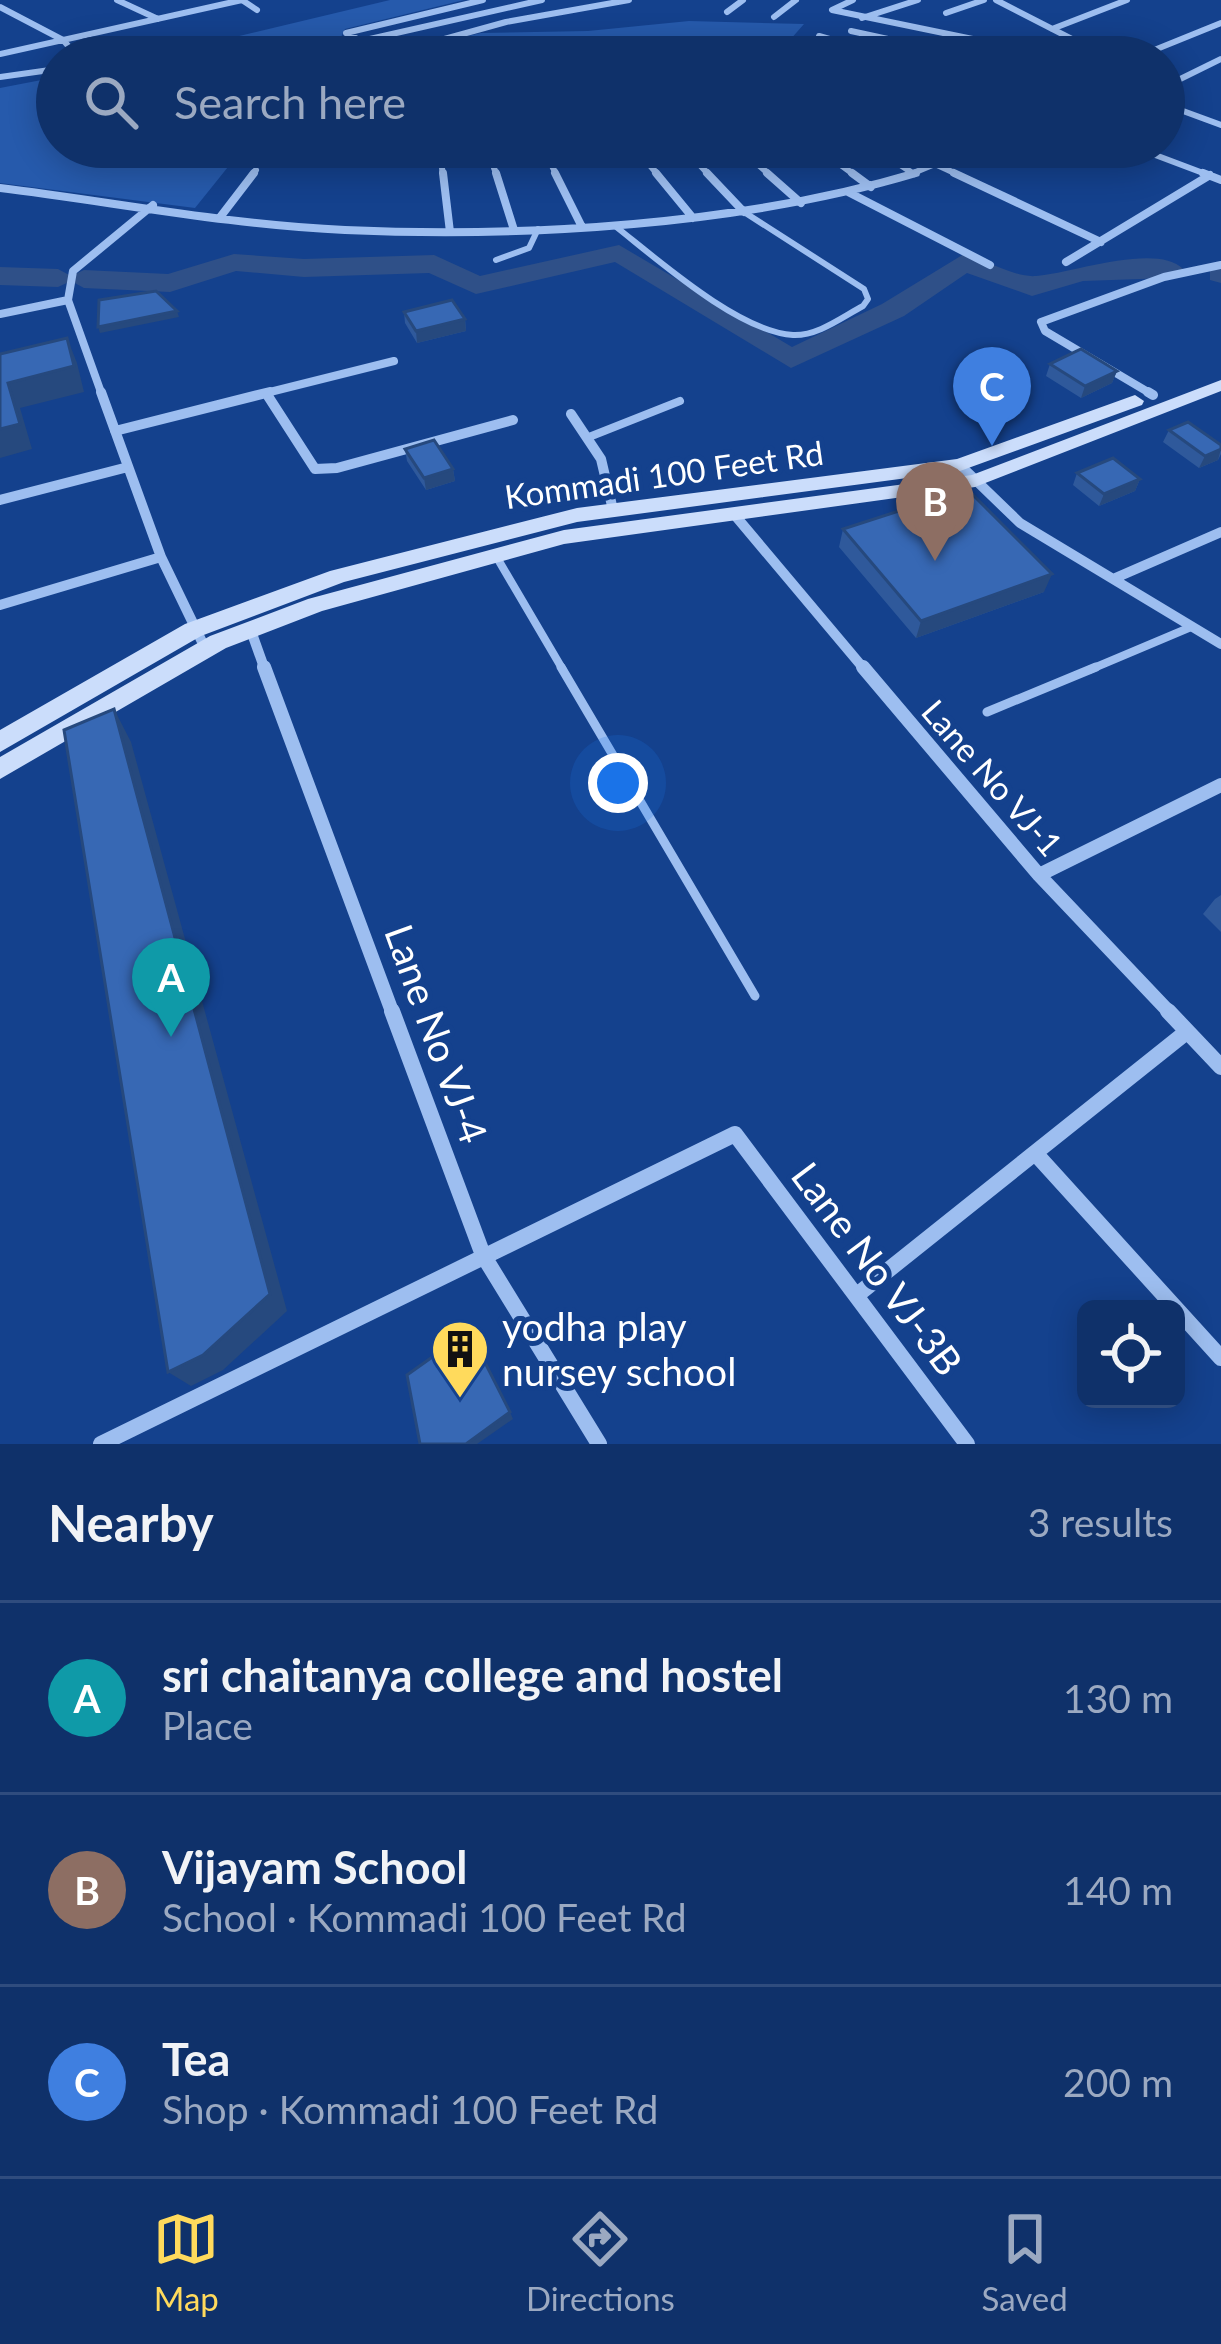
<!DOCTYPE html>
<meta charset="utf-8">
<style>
:root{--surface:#0f316a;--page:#183970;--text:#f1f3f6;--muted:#9ba9c1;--line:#2f4c7e;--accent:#ffda5c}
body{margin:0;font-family:Lato,sans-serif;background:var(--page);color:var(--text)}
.controls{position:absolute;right:36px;bottom:36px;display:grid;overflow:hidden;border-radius:18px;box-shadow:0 6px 30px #0003}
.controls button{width:108px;height:108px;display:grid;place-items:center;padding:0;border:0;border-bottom:3px solid var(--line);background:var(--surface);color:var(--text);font:60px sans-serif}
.you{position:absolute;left:618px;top:783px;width:42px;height:42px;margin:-30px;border:9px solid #fff;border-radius:50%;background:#1a73e8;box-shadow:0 0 0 18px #1a73e833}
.badge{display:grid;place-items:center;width:78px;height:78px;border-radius:50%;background:var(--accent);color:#fff;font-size:39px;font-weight:700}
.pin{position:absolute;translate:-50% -99px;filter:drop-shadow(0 3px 6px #0008)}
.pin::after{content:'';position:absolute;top:63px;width:42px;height:36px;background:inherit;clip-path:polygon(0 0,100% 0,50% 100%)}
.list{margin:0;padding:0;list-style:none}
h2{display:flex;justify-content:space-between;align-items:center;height:156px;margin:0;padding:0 48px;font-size:51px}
h2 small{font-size:39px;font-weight:400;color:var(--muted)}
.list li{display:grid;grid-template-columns:78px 1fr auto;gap:36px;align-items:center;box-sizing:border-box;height:192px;padding:0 48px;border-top:3px solid var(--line)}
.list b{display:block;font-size:45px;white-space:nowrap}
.list p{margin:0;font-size:39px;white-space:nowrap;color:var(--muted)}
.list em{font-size:39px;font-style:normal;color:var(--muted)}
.icon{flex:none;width:66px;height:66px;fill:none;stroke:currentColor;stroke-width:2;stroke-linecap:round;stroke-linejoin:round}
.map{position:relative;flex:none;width:1221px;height:1444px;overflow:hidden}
.search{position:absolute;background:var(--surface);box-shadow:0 6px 30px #0003;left:36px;right:36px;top:36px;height:132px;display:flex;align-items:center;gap:30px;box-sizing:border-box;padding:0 42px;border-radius:66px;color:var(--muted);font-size:45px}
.sheet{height:732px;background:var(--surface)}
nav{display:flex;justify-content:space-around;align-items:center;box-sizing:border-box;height:168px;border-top:3px solid var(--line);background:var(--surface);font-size:33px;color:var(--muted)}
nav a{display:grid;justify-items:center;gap:6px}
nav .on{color:var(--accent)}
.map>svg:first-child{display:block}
.green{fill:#265aac}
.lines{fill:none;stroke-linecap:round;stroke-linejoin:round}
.river{fill:#2f5088;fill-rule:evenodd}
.lane-far2{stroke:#9dbef0;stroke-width:6}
.lane-far1{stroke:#9dbef0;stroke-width:8}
.lane{stroke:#9dbef0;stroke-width:9}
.street-far4{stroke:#9dbef0;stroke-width:6}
.street-far3{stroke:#9dbef0;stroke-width:8}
.street-far2{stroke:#9dbef0;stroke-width:10}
.street-far1{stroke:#9dbef0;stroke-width:14}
.street{stroke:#9dbef0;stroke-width:16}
.secondary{fill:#cbddfb;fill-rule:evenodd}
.wall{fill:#2f599b}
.shaded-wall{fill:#26497e}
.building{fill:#3768b4;stroke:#26497e;stroke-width:3}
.labels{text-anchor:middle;stroke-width:10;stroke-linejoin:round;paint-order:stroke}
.street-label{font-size:33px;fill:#fff;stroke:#14418d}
.near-street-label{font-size:39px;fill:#fff;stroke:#14418d}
.near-poi-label{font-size:39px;fill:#fff;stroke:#14418d;text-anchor:start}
</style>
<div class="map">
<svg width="1221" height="1444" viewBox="0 0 1221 1444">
<rect width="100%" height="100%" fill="#14418d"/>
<path class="green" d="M390,0H464L345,29L338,43L353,57H151Z
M689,21L804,24L775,57H377L481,33L588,31Z
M57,77V147H497L396,160L236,157L195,208L0,183V88Z"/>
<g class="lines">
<path class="river" d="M619,245L792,347L882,304L964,254C985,259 1015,278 1036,276C1069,274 1157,242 1183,269L1169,278L1083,281L1032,296L967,273L904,316L791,368L615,262L476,294L429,273L304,277L236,271L170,292L84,288L71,281L58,287L0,285V267L58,269L71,276L84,270L168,274L234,254L304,259L434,255L480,276Z
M1221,265V283L1210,280V268Z"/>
<path class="lane-far2" d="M615,226C657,259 739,332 793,335C818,336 842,317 863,306L868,299L864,289L744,212
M496,260L529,248L538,229"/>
<path class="lane-far1" d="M589,437L680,401
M496,556L563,670
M1089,670L1191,627"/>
<path class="lane" d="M561,667L755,996
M987,712L1096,667"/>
<path class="street-far4" d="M117,0L158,19
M483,0L346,33L361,41L542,0
M853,0L832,10L1060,57
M996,0L1107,57
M0,7L63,40L78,57
M727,12L743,0
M946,13L984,0
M774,17L796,0
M862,18L918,0
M1052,29L1127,0
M851,31L971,57
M819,36L892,57
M775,39L834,57
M430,43L506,22L629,0
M0,54L242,0L257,10
M763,55L771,57
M1137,57L1221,23
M0,77L57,69
M1164,87L1221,59
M1164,104L1221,125
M683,147L710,176
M738,147L771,176
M816,147L856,176
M873,147L914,174
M1134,147L1211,176
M642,156L659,176
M550,162L557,176
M935,164L961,176
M442,168L443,176
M494,168L497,176
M251,176L256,170
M906,176L976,147"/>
<path class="street-far3" d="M443,173L450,232
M496,173L514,230
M555,173L582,227
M656,173L693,218
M707,173L744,212
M767,173L801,203
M852,173L871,187
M954,173L1101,242
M1203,173L1221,180
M0,188C114,202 230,225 345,230C527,238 742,225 916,173
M848,192L990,265
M221,216L254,173
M1066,262L1210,175
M0,314L68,300
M102,395L68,300L73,271L153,205
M258,395L394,361
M1153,395L1045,331L1041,322L1164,277L1221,265"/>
<path class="street-far2" d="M101,392L161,557L205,648
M1148,392L1153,395
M266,393L315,469L337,468L513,420
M571,414L601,459L613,510
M115,431L270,392
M960,465L1020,523L1113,579L1221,532
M0,500L128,467
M733,513L865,670
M1113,579L1221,644
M0,605L161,557
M250,628L265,670"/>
<path class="street-far1" d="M264,667L393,1014
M863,667L1039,875L1171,1014
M1039,875L1221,785"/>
<path class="street" d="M392,1011L483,1255L599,1444
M1168,1011L1221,1067
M1035,1153L1221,1358
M857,1295L1184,1034
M101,1444L735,1134L967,1444"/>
<path class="secondary" d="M1221,380V391L975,487L564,544L322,611L226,648L0,779V757L210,636L308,599L564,530L972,475Z
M1135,395L1144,401L1142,405L960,471L577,522L344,582L201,636L0,752V730L185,624L330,571L577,508L957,459Z"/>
</g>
<path class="wall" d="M404,312L465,319L466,331L417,343L405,323Z
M1050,364L1117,371L1112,383L1081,398L1046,376Z
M1169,430L1221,445V454L1218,460L1199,468L1163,442Z
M405,449L453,469L455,481L426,490L407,461Z
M1077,473L1140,479L1135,491L1099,506L1073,485Z
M843,529L1044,592L916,638L839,547Z
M1221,895V932L1203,914L1215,899Z"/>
<path class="shaded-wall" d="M177,311L179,317L100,333L98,327Z
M465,319L466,331L417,343L416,331Z
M67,338L77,363L84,392L20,408L32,449L0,458V429L8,383Z
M1117,371L1112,383L1081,398L1085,386Z
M1221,449L1218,460L1199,468L1205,456Z
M453,469L455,481L426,490L424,478Z
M1140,479L1135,491L1099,506L1104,494Z
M1052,574L1044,592L916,638L921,621Z
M114,709L131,742L287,1311L223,1370L191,1386L168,1372Z
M510,1412L513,1419L477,1444H466Z"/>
<path class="building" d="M156,291L177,311L98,327L99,300Z
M452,300L465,319L416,331L404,312Z
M67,338L74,366L8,383L20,424L0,429V354Z
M1081,349L1117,371L1085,386L1050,364Z
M1188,422L1221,445V449L1205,456L1169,430Z
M434,440L453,469L424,478L405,449Z
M1113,458L1140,479L1104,494L1077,473Z
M967,489L1052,574L921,621L843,529Z
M114,709L270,1294L203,1355L168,1372L64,730Z
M469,1331L510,1412L466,1444H420L407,1375Z"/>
<defs>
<symbol id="building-pin" viewBox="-11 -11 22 30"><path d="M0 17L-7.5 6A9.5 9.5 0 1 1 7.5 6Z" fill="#ffda5c" stroke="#14418d"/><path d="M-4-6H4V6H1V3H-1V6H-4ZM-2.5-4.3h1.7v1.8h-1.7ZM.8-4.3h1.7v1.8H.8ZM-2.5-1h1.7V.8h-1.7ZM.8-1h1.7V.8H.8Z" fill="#111"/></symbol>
</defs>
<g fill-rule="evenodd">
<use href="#building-pin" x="427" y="1316" width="66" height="90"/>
</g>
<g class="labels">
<g class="street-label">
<text transform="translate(664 475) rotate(-8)" y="12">Kommadi 100 Feet Rd</text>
<text transform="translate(992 778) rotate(49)" y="12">Lane No VJ-1</text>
</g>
<g class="near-street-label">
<text transform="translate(436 1034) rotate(70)" y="14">Lane No VJ-4</text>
<text transform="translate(877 1269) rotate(53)" y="14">Lane No VJ-3B</text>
</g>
<g class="near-poi-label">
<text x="502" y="1341">yodha play<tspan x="502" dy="45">nursey school</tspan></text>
</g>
</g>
</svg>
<div class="controls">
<button><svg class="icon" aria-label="locate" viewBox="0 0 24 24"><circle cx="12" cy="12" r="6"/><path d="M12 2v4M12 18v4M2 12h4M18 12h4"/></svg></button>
</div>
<div class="you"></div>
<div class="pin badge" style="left:171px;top:1037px;background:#0f9aa8">A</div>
<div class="pin badge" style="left:935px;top:561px;background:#8d6e63">B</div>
<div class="pin badge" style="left:992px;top:446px;background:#3f7fe0">C</div>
<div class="search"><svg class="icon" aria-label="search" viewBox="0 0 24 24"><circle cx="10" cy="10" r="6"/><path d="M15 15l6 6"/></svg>Search here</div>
</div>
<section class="sheet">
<h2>Nearby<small>3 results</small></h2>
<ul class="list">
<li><span class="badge" style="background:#0f9aa8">A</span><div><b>sri chaitanya college and hostel</b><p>Place</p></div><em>130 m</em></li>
<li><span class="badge" style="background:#8d6e63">B</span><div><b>Vijayam School</b><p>School · Kommadi 100 Feet Rd</p></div><em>140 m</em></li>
<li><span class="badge" style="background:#3f7fe0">C</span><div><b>Tea</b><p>Shop · Kommadi 100 Feet Rd</p></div><em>200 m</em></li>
</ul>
</section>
<nav>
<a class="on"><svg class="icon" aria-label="map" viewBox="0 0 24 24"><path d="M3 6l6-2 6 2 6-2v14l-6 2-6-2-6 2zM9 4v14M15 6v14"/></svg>Map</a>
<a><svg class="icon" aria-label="directions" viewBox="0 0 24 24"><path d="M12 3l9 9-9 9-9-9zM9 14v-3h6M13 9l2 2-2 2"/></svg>Directions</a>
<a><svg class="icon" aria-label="saved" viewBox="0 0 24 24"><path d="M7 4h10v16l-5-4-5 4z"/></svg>Saved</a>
</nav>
